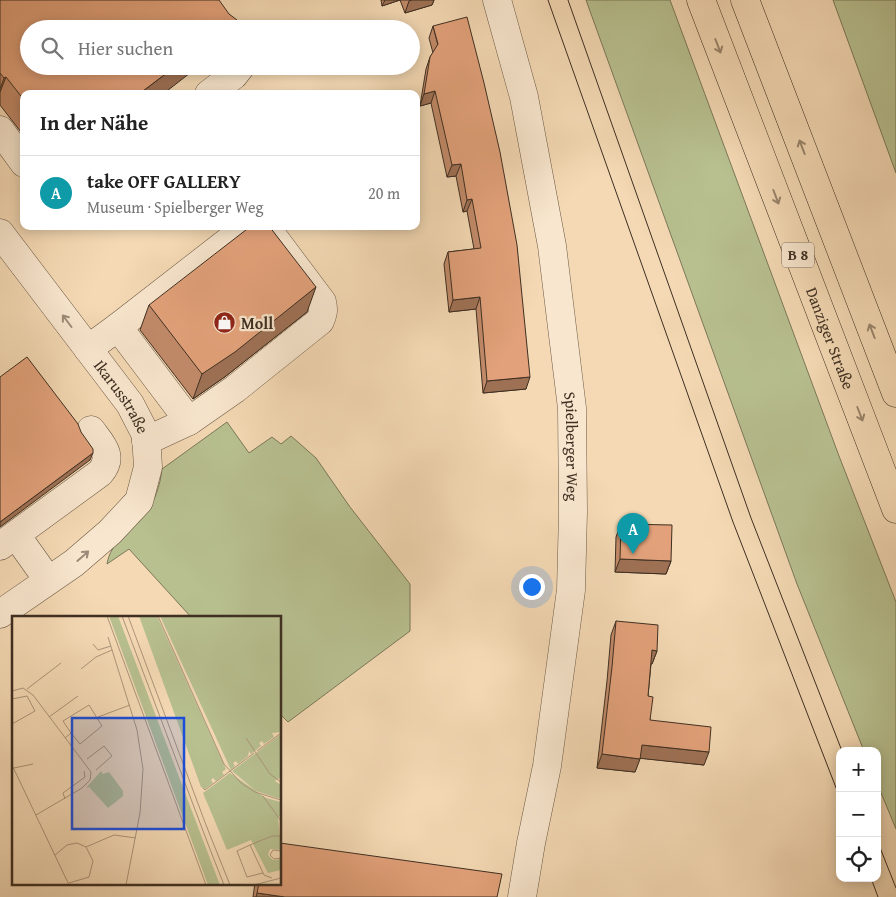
<!DOCTYPE html>
<html lang="de">
<meta charset="utf-8">
<style>
:root{--surface:#fff;--page:#f6f6f6;--text:#222;--muted:#767676;--line:#e0e0e0;--accent:#d93025}
body{margin:0;font-family:"Gentium Book Plus",serif;background:var(--page);color:var(--text)}
.controls{position:absolute;right:15px;bottom:15px;display:grid;overflow:hidden;border-radius:10px;box-shadow:0 2px 12px #0003}
.controls button{width:45px;height:45px;display:grid;place-items:center;padding:0;border:0;border-bottom:1px solid var(--line);background:var(--surface);color:var(--text);font:25px sans-serif}
.you{position:absolute;left:531px;top:586px;width:18px;height:18px;margin:-12px;border:4px solid #fff;border-radius:50%;background:#1a73e8;box-shadow:0 0 0 8px #1a73e833}
.badge{display:grid;place-items:center;width:32px;height:32px;border-radius:50%;background:var(--accent);color:#fff;font-size:16px;font-weight:700}
.pin{position:absolute;translate:-50% -41px;filter:drop-shadow(0 1px 2px #0008)}
.pin::after{content:'';position:absolute;top:26px;width:18px;height:15px;background:inherit;clip-path:polygon(0 0,100% 0,50% 100%)}
.list{margin:0;padding:0;list-style:none}
h2{display:flex;justify-content:space-between;align-items:center;height:65px;margin:0;padding:0 20px;font-size:21px}
h2 small{font-size:16px;font-weight:400;color:var(--muted)}
.list li{display:grid;grid-template-columns:32px 1fr auto;gap:15px;align-items:center;box-sizing:border-box;height:75px;padding:0 20px;border-top:1px solid var(--line)}
.list b{display:block;font-size:19px;white-space:nowrap}
.list p{margin:0;font-size:16px;white-space:nowrap;color:var(--muted)}
.list em{font-size:16px;font-style:normal;color:var(--muted)}
.icon{flex:none;width:28px;height:28px;fill:none;stroke:currentColor;stroke-width:2;stroke-linecap:round;stroke-linejoin:round}
.map{position:relative;flex:none;width:896px;height:897px;overflow:hidden}
.search{position:absolute;background:var(--surface);box-shadow:0 2px 12px #0003;left:20px;top:20px;width:400px;height:55px;display:flex;align-items:center;gap:12px;box-sizing:border-box;padding:0 18px;border-radius:28px;color:var(--muted);font-size:19px}
.panel{position:absolute;background:var(--surface);box-shadow:0 2px 12px #0003;left:20px;top:90px;width:400px;height:140px;border-radius:10px}
.map>svg:first-child{display:block}
.green{fill:#b8c090;stroke:#7b7859}
.lines{fill:none;stroke-linecap:round;stroke-linejoin:round}
.minor-casing{stroke:#6c5a46;stroke-width:29}
.major-casing{stroke:#3e2f22;stroke-width:29}
.minor{stroke:#f8e6ce;stroke-width:28}
.major{stroke:#f4d9b4;stroke-width:28}
.tram{stroke:#3e2f22;stroke-width:1}
.wall{fill:#c28a69;stroke:#3e2f22}
.shaded-wall{fill:#9e7155;stroke:#3e2f22}
.building{fill:#e2a17a;stroke:#3e2f22}
.oneway{stroke:#99846b}
.oneway2{stroke:#9b8a78}
.labels{text-anchor:middle;stroke-width:4.5;stroke-linejoin:round;paint-order:stroke}
.shield{fill:#f8e6ce;stroke:#766656;stroke-width:1}
.shield-label{font-size:15px;font-weight:bold;fill:#3e2f22}
.poi-label{font-size:16px;font-weight:bold;fill:#3e2f22;stroke:#f8e6ce;text-anchor:start}
.street-label{font-size:16px;fill:#3e2f22;stroke:#f8e6ce}
.inset-road{fill:none;stroke:#ab957a;stroke-width:1}
.view{fill:#1d4ed8;fill-opacity:0.15;stroke:#1d4ed8;stroke-width:2.5}
.inset-edge{fill:none;stroke:#3e2f22;stroke-width:2.5}
</style>
<div class="map">
<svg width="896" height="897" viewBox="0 0 896 897">
<rect width="100%" height="100%" fill="#f4d9b4"/>
<filter id="stains"><feTurbulence type="fractalNoise" baseFrequency=".004" numOctaves="4"/><feColorMatrix values="0 0 0 0 .2 0 0 0 0 .09 0 0 0 0 .02 0 0 0 .5 -.17"/></filter>
<radialGradient id="worn" r=".72"><stop offset=".6" stop-color="#630" stop-opacity="0"/><stop offset="1" stop-color="#630" stop-opacity=".3"/></radialGradient>
<path class="green" d="M586,0H670L839,456L896,602V829L877,783V751H864L797,584Z
M833,0H896V173Z
M227,422L249,453L272,437L281,444L291,436L316,458L350,507L410,584V631L288,722L280,714V617H191L129,549L107,564C111,541 130,532 144,515C155,502 160,486 162,469Z"/>
<g class="lines">
<defs>
<g id="minor">
<path id="s1" d="M497,0L524,97L552,246L572,408L573,512L571,590L547,766L531,843L522,897"/>
<path d="M209,94L234,75L241,66"/>
<path d="M0,130L24,163"/>
<path id="s2" d="M0,233L130,404L146,435L148,467L139,501L110,532L74,563L0,614"/>
<path d="M118,327L248,226"/>
<path d="M88,349L118,327L189,421L146,441"/>
<path d="M189,421L235,389L320,321C323,314 324,310 322,302L265,226"/>
<path d="M16,535L48,580"/>
<path d="M0,546L100,473C115,456 101,444 91,430"/>
</g>
<g id="major">
<path id="s3" d="M701,0L896,509"/>
<path d="M745,0L896,393"/>
</g>
</defs>
<use href="#minor" class="minor-casing"/>
<use href="#major" class="major-casing"/>
<use href="#minor" class="minor"/>
<use href="#major" class="major"/>
<path class="tram" d="M548,0L733,522L840,798
M568,0L751,518L842,751
M877,840L896,888
M871,878L878,897"/>
</g>
<path class="wall" d="M0,0L24,94V136L0,105Z
M381,0H400L382,6Z
M400,0H434L432,5L405,13Z
M433,26L526,389L483,393L476,309L449,312L444,264L448,252L474,249L467,211L463,212L456,176L447,177L431,103L420,106L426,69L430,57L433,53L429,38Z
M149,305L307,312L226,376L193,399L140,330Z
M621,524L671,561L666,574L615,572L616,537Z
M616,621L657,651L652,664H651L648,696L650,720L704,765L640,758L635,772L597,768L607,681L611,635Z
M255,883H280L497,897H253Z"/>
<path class="shaded-wall" d="M385,0H400L382,6Z
M412,0H434L432,5L405,13L409,1Z
M237,20L234,29H226Z
M176,66H199L163,94H139Z
M6,77L0,92V89L4,78Z
M435,91L431,103L420,106L424,94Z
M461,164L456,176L447,177L452,165Z
M472,199L467,211L463,212L467,200Z
M316,287L307,312L226,376L193,399L202,374Z
M480,297L476,309L449,312L453,300Z
M530,377L526,389L483,393L487,381Z
M93,453L90,460L0,527V522Z
M620,559L671,561L666,574L615,572Z
M652,650L657,651L652,664H647Z
M642,745L709,752L704,765L637,758Z
M602,754L640,759L635,772L597,768Z
M257,893L285,897H256Z"/>
<path class="building" d="M0,0H219L229,14L237,20L226,29H29V66H176L139,94H24V100L6,77L4,78L0,73Z
M467,17L484,83L500,152L517,245L530,377L487,381L480,297L453,300L448,252L481,248L472,199L467,200L461,164L452,165L435,91L424,94L430,57L438,44L433,26Z
M251,226H269L316,287L235,352L202,374L149,305Z
M27,357L78,424L81,432L93,449V453L0,522V377Z
M621,524L672,525L671,561L620,559Z
M616,621L658,625L657,651L652,650L648,696L653,697L650,720L711,727L709,752L642,745L640,759L602,754L612,667Z
M280,843L502,874L497,897H285L257,893L259,883H280Z"/>
<defs><path id="oneway-shaft" d="M-6 0H5M1.5-3L5.5 0L1.5 3" fill="none" stroke-width="1.6" stroke-linecap="round" stroke-linejoin="round" transform="scale(1.25)"/></defs>
<g class="oneway">
<use href="#oneway-shaft" transform="translate(718 46) rotate(69)"/>
<use href="#oneway-shaft" transform="translate(802 147) rotate(-111)"/>
<use href="#oneway-shaft" transform="translate(776 197) rotate(69)"/>
<use href="#oneway-shaft" transform="translate(872 331) rotate(-111)"/>
<use href="#oneway-shaft" transform="translate(860 414) rotate(69)"/>
</g>
<g class="oneway2">
<use href="#oneway-shaft" transform="translate(67 321) rotate(-127)"/>
<use href="#oneway-shaft" transform="translate(83 556) rotate(-41)"/>
</g>
<defs>
<symbol id="shop-disc" viewBox="-11 -11 22 22"><circle r="9.5" fill="#8f2418" stroke="#f8e6ce"/><path d="M-5-2.5h2.3a2.7 3.5 0 0 1 5.4 0H5L5.5 6h-11ZM-1.5-2.5h3a1.5 2.3 0 0 0-3 0Z" fill="#fff"/></symbol>
</defs>
<g fill-rule="evenodd">
<use href="#shop-disc" x="212" y="310" width="25" height="25"/>
</g>
<g class="labels">
<rect class="shield" x="782" y="242.5" width="32" height="25" rx="4"/>
<g class="shield-label">
<text x="798" y="260">B 8</text>
</g>
<g class="poi-label">
<text x="241" y="329">Moll</text>
</g>
<g class="street-label">
<text dy="6" stroke="none"><textPath href="#s3" startOffset="362">Danziger Straße</textPath></text>
<text dy="6" stroke="none"><textPath href="#s2" startOffset="204">Ikarusstraße</textPath></text>
<text dy="6" stroke="none"><textPath href="#s1" startOffset="454">Spielberger Weg</textPath></text>
</g>
</g>
<g transform="translate(12 616)">
<rect width="269" height="269" fill="#f4d9b4"/>
<path d="M97,0H106L208,269H196ZM127,0H145L214,153L210,156L212,159L204,165L201,162L199,164L201,167L193,173L189,171ZM148,0H269V116L260,117L262,121L252,128L250,125L247,127L249,130L239,138L237,135L236,140L226,148L224,145L221,147L223,150L219,154ZM269,118V164L267,162L263,165L269,169V183L244,175L220,155ZM89,155L91,158L97,156L111,175V180L96,192L77,171L74,172ZM218,157L254,182L269,186V200L266,201L269,234L258,233L256,239L261,244L269,243V254L256,257L239,224L215,234L191,177Z" fill="#b8c090"/>
<path class="inset-road" d="M95,0L194,269M110,0L196,228M116,0L194,209M146,0L212,148L229,167L243,176L269,184M96,21L125,114L131,153L128,197L114,269M81,28L86,34L99,30M69,53L84,41L100,34M15,73L49,47M0,75L11,72L21,79L79,156L78,164L70,172L24,199M0,83L15,80L23,95L0,108M37,101L66,80M86,101L118,89M53,122L59,117L68,128L90,110L77,89L51,105L59,117M234,122L258,158L269,166M245,135L269,117M75,143L92,130L100,140L84,154M0,149L57,269M2,152L21,148M191,172L193,174L242,137M251,180L269,205M53,183L51,177L73,161L72,155M194,209L218,269M196,228L212,269M238,229L260,220H269M74,231L102,219L124,222M269,235L261,234L258,239L262,243L269,242M43,239L55,229L65,227L74,231L81,245L77,261L57,267M251,257L235,261L225,235L238,229L252,259L260,262M242,269L269,262"/>
<path class="view" d="M60,102H172V213H60Z"/>
<rect width="269" height="269" class="inset-edge"/>
</g>
<rect width="100%" height="100%" filter="url(#stains)"/>
<rect width="100%" height="100%" fill="url(#worn)"/>
</svg>
<div class="controls">
<button>+</button>
<button>−</button>
<button><svg class="icon" aria-label="locate" viewBox="0 0 24 24"><circle cx="12" cy="12" r="6"/><path d="M12 2v4M12 18v4M2 12h4M18 12h4"/></svg></button>
</div>
<div class="you"></div>
<div class="pin badge" style="left:633px;top:554px;background:#0f9aa8">A</div>
<div class="search"><svg class="icon" aria-label="search" viewBox="0 0 24 24"><circle cx="10" cy="10" r="6"/><path d="M15 15l6 6"/></svg>Hier suchen</div>
<section class="panel">
<h2>In der Nähe<small></small></h2>
<ul class="list">
<li><span class="badge" style="background:#0f9aa8">A</span><div><b>take OFF GALLERY</b><p>Museum · Spielberger Weg</p></div><em>20 m</em></li>
</ul>
</section>
</div>
